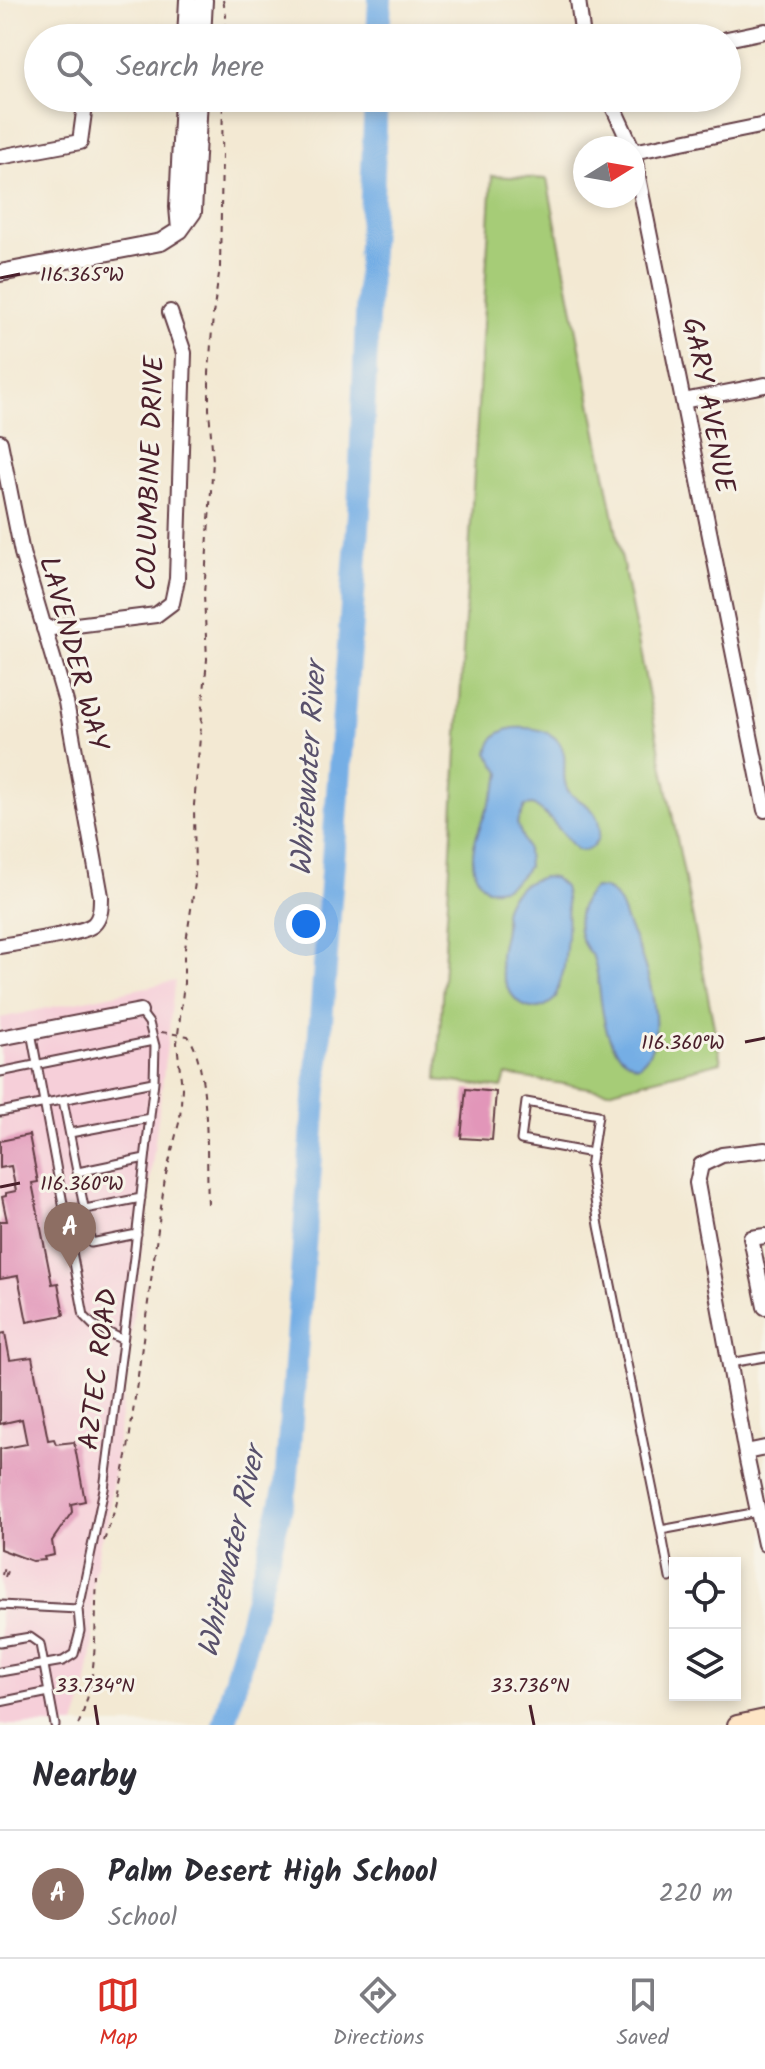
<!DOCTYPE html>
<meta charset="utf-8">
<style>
:root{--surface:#fff;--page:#f7f7f7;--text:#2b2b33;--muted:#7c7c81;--line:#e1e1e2;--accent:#d93025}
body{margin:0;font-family:Kalam,sans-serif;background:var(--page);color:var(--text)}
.controls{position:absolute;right:24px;bottom:24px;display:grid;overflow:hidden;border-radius:0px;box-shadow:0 4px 12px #0003}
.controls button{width:72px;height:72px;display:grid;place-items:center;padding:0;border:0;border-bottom:2px solid var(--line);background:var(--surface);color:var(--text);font:40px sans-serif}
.compass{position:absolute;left:573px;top:136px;width:72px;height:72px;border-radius:50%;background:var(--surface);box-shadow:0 4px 12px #0003;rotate:79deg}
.you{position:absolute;left:306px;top:924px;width:28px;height:28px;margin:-20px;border:6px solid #fff;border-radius:50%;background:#1a73e8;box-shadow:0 0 0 12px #1a73e833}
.badge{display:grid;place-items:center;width:52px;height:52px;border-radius:50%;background:var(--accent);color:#fff;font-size:26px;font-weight:700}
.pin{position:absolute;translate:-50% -66px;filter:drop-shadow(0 2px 4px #0008)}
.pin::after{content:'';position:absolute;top:42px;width:28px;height:24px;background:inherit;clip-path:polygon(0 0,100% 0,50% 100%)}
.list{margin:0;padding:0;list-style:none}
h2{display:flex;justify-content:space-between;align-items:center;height:104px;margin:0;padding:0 32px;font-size:34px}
h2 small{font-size:26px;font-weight:400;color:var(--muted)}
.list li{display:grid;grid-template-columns:52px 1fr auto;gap:24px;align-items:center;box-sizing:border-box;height:128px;padding:0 32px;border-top:2px solid var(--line)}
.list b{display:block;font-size:30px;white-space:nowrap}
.list p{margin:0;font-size:26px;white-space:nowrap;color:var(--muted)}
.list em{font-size:26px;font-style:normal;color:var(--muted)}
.icon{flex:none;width:44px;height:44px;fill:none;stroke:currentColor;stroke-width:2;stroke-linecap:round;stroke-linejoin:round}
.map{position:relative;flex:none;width:765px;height:1725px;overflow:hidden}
.search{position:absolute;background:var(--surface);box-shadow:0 4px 12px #0003;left:24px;right:24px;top:24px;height:88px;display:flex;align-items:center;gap:20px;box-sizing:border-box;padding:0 28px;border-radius:44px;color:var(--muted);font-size:30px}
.sheet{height:232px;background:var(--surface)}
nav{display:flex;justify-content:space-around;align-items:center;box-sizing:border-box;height:112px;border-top:2px solid var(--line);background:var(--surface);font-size:22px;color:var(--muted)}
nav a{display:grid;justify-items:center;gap:4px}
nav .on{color:var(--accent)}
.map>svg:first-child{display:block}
.built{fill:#f6cfd9}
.green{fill:#a6cc77;stroke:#787651;stroke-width:2}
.water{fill:#75aee5;stroke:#606688;stroke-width:2}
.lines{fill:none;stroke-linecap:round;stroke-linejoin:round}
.river{stroke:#75aee5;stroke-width:24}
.building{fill:#e296b9}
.service-casing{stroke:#633d44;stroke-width:11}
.minor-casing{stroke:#633d44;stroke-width:18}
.tertiary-casing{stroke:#633d44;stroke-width:20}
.secondary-casing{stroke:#633d44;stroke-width:22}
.path{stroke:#633d44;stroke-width:2;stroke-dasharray:6 6;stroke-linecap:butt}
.service{stroke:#fff;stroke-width:7}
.minor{stroke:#fff;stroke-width:14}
.tertiary{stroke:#fff;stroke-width:16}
.secondary{stroke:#fee5c5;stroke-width:18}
.ticks{fill:none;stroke:#4a1f2b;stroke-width:3}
.labels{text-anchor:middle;stroke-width:6;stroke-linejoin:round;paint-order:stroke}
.street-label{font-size:28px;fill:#4a1f2b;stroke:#f7f3e8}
.water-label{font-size:30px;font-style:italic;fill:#59516c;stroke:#f7f3e8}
.ticks-label{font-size:20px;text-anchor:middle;fill:#4a1f2b;stroke:#f7f3e8;stroke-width:6;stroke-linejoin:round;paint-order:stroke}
</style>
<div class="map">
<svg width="765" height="1725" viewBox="0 0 765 1725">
<rect width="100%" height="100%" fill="#f7f3e8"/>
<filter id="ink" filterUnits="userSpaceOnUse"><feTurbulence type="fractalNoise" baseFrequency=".0125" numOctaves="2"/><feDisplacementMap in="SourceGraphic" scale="16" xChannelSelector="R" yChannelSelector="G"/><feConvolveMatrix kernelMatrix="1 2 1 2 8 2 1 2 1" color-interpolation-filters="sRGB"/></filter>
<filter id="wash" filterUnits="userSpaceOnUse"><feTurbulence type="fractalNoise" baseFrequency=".006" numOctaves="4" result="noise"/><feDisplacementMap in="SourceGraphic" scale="32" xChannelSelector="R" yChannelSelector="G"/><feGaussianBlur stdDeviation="1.8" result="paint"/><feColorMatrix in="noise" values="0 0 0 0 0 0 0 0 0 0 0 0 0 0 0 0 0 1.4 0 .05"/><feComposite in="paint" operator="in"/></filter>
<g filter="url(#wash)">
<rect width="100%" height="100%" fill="#f3e9d3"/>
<path class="built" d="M175,981L108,1519L100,1541L93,1581V1647L85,1694L75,1725H0V1018Z"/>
<path class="green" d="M492,176L547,179L721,1062L608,1091L506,1075L502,1088L437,1080Z"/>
<path class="water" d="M514,728C535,727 559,730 564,754C566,766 561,781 569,792C575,799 587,803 593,811C605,826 600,854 577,850C562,834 552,817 533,805L525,806L517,823L527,849L528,867C517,882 506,891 487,889C452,860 492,807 501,774L488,753C491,737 498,731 514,728Z
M543,877L554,878L564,887C570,913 567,941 564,967C563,977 557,987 556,998C525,1028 499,986 500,956C500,945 505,936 505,925C506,921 504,917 504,913C506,894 526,880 543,877Z
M594,888C599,888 603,888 607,890C622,898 624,919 631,932C646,961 674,1044 637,1066C595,1048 605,996 594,960C592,954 587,951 584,945C573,926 579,900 594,888Z"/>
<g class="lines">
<path class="river" d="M378,38L380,0
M224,1725L286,1486L359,514L376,98"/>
</g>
<g id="blocks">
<path class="building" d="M466,1089L496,1092L492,1140L461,1138Z
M29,1135L38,1182L32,1183L52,1284L58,1283L64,1315L27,1322L18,1276L0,1279V1221H7L2,1197L6,1196V1193L16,1191L11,1166L0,1168V1141Z
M5,1333L10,1360L32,1357L48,1440L54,1439L56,1444L74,1442L85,1501L71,1504L72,1512L52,1541L54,1555L44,1557L45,1560L32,1561L0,1549V1449L27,1444L22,1419L0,1424V1334Z"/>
</g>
</g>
<g filter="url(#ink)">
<use href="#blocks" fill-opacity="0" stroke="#633d44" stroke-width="2"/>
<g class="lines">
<defs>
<path id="service" d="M31,1032L84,1316L93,1325L123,1340
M0,1072L153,1041
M63,1100L91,1243L137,1234
M0,1112L153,1082
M70,1133L150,1118
M592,1153L521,1140L526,1102L598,1115L590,1167L599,1226L661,1530L758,1512
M78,1172L145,1158
M85,1209L141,1198
M730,1363L765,1357
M661,1530L670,1578
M0,1605L78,1609L81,1599L104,1489L134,1257L154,1081L155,1046L149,1023L140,1011
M0,1642L30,1637L40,1644L55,1725
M0,1672L63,1661L74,1654L80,1631L78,1609
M0,1702L49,1692"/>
<path id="minor" d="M578,0L583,38
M727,39L765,31
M609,98L632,148
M633,152L765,810
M633,152L765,125
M0,157L80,142L85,105
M683,401L765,385
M0,442L22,553L66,702L101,896C101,906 101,918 93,925C80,935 20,942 0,946
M44,629L156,615L172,603L177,579L184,353L170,312
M0,1038L140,1011
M765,1150L722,1155L701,1165L697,1183L747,1460L765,1544
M765,1236L751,1238L765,1307
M746,1452L765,1448"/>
<path id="tertiary" d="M186,38L188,0
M202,38L204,0
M180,230L178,207L183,98
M0,273L161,242L180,230L193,212L199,98"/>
<path id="secondary" d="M737,1725L765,1719"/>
</defs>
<use href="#service" class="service-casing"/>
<use href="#minor" class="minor-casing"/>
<use href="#tertiary" class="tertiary-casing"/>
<use href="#secondary" class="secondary-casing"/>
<path class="path" d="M223,0L226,15L225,38
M161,1032L188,1036C211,1068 206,1163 208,1204
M104,1541L116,1506L127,1456L165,1178L180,1119L182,1088L177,1043L184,983V955L195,883L194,805L207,659L204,594L213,461L209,409V373L213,315L220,267L223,98
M2,1575L4,1567
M5,1577L8,1568
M78,1725C99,1678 94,1629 97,1579"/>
<use href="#service" class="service"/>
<use href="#minor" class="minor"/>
<use href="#tertiary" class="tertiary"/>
<use href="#secondary" class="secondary"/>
</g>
</g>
<path class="ticks" d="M0,278L20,274M745,1042L765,1038M0,1187L20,1183M95,1705L98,1725M530,1705L534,1725"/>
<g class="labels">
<g class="street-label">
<text transform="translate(710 405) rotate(79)" y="10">GARY AVENUE</text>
<text transform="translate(149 473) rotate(-88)" y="10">COLUMBINE DRIVE</text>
<text transform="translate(75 653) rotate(75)" y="10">LAVENDER WAY</text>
<text transform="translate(97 1369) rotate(-83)" y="10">AZTEC ROAD</text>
</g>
<g class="water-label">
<text transform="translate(308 769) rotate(-86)" y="10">Whitewater River</text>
<text transform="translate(231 1552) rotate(-77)" y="10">Whitewater River</text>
</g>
</g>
<g class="ticks-label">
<text x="82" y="281">116.365°W</text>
<text x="683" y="1049">116.360°W</text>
<text x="82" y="1190">116.360°W</text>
<text x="95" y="1692">33.734°N</text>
<text x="530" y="1692">33.736°N</text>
</g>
</svg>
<div class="controls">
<button><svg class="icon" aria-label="locate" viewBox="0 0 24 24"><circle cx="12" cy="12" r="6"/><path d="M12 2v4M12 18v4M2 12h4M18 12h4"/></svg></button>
<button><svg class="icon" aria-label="layers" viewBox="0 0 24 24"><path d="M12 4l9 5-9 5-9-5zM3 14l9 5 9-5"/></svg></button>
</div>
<svg class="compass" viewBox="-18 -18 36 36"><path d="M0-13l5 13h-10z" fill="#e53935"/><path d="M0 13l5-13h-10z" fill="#7c7c81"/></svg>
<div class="you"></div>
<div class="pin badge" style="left:70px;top:1268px;background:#8d6e63">A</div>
<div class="search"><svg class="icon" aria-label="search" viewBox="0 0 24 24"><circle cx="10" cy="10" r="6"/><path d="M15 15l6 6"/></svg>Search here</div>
</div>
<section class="sheet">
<h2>Nearby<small></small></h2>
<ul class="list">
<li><span class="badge" style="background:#8d6e63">A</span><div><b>Palm Desert High School</b><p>School</p></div><em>220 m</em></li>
</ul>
</section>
<nav>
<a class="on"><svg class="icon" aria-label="map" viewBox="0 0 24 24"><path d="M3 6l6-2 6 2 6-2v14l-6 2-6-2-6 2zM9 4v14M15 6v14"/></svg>Map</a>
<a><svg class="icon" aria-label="directions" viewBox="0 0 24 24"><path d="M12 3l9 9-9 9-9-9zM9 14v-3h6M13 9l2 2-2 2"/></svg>Directions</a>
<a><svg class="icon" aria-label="saved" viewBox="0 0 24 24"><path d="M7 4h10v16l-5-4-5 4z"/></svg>Saved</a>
</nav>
